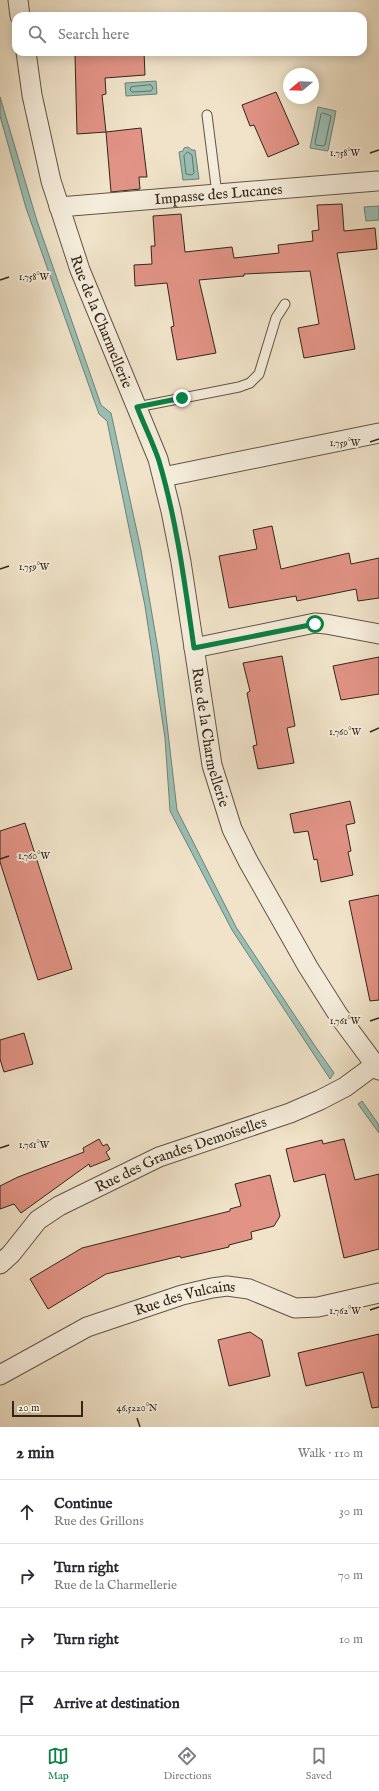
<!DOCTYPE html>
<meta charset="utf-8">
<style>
:root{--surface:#fff;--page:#f7f7f7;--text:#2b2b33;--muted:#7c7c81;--line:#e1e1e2;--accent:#0b8043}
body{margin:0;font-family:"IM FELL English",serif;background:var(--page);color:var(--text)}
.compass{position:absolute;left:283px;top:68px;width:36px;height:36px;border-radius:50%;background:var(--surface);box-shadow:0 2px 10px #0003;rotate:251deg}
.scale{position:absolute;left:12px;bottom:10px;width:71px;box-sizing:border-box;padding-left:4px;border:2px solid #332618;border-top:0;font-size:11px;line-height:14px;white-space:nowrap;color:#332618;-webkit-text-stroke:3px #f5eddc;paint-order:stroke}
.stop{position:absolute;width:12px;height:12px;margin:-9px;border:3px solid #0b8043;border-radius:50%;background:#fff}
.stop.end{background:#0b8043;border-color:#fff;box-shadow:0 1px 4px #0008}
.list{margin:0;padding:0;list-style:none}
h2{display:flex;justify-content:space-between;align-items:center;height:52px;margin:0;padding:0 16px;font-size:17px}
h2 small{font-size:13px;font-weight:400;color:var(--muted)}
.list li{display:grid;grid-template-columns:26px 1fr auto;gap:12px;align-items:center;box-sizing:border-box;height:64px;padding:0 16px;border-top:1px solid var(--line)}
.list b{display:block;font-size:15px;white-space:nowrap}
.list p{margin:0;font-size:13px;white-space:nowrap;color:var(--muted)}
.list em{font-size:13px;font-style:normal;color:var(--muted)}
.icon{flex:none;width:22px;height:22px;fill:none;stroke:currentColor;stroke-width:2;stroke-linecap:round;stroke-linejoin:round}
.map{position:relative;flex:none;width:379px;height:1427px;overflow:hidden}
.search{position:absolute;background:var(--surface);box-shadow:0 2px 10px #0003;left:12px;right:12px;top:12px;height:44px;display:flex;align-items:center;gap:10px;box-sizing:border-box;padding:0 14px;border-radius:12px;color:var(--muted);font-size:15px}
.sheet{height:308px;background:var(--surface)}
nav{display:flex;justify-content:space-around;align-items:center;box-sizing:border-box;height:56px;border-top:1px solid var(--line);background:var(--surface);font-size:11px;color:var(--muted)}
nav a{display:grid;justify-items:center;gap:2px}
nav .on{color:var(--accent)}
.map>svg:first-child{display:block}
.water{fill:#9abeb3;stroke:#718175}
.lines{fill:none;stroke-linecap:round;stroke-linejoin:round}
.shore{stroke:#667266;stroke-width:1}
.building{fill:#e19385;stroke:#332618}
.service-casing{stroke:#625544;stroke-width:11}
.minor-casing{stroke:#625544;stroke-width:21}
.service{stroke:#f5eddc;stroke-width:9}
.minor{stroke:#f5eddc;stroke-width:19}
.route{stroke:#0b8043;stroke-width:5}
.ticks{fill:none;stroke:#332618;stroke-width:1.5}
.labels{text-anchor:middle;stroke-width:4;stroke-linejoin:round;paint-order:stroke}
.street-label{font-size:15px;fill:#332618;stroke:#f5eddc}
.ticks-label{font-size:10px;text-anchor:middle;fill:#332618;stroke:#f5eddc;stroke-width:4;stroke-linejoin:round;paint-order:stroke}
</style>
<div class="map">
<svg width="379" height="1427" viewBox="0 0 379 1427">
<rect width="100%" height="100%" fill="#f0e3c9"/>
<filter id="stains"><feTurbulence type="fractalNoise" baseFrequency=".005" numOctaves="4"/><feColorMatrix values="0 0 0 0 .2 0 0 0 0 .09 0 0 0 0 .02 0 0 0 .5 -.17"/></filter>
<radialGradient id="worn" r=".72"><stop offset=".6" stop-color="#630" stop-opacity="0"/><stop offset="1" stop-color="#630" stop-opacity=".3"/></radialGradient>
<path class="water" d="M156,81L157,94L126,96L125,83Z
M0,97L37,221L101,405L111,413L141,550L159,655L177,810L236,927L315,1046L334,1073L330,1079L232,930L170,811L165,738L145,606L107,421L99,414L26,208L0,116Z
M318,107L336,111L328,151L310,148Z
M188,147L192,150H195L199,179L183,180L179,152L183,151L184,148Z
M379,206V220L366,221L364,207Z
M362,1101L379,1125V1133L358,1104Z"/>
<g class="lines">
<path class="shore" d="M151,85L153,88L151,91L132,92L130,90L131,87Z
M323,113L331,116L325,145L323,146L316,145L315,143L321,114Z
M188,152L192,155L194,173L192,175L186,174L184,156Z"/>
</g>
<path class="building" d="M116,52H144L145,75L105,78L106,94L102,95L106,132L77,134L75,55Z
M276,92L299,144L268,157L254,125L250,126L242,105Z
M141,128L147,177H139L140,189L111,192L106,132Z
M342,204L344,231L375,228L377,249L337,253L355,349L304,358L298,328L319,324L310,271L244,274V276L199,280L216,353L177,360L171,327L174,326L167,283L135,286L134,265L152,264L151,246H155L153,216L181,214L185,252L232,247L234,258L279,253L278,245L313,241L312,231L319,230L317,205Z
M272,526L281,569L349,553L351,564L379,558V598L358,601L356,589L297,601L296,596L229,608L219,556L257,549L253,530Z
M282,656L295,726L287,728L294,763L258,769L253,746L257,745L247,693L250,691L243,663Z
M379,657V694L341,700L333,666Z
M350,801L355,823L346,825L351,851L348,852L353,875L321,882L317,859L314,860L308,831L294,833L290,814Z
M25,823L72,969L38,980L0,862V831Z
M379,895V1000L370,1001L349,901Z
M24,1033L33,1064L4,1072L0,1059V1040Z
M99,1139L103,1146L107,1144L110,1149L106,1152L110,1159L90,1167L89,1164L21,1213L14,1204L0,1209V1186L18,1177L84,1152L83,1148Z
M344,1139L355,1180L379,1174V1249L344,1258L325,1174L294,1182L286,1149L322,1140L323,1144Z
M270,1175L280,1216L274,1226L251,1232L252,1239L229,1245V1247L181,1258L180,1256L106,1274L48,1309L30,1279L82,1248L230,1211V1209L241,1206L235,1184Z
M250,1332L262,1340L270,1376L229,1386L218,1340Z
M379,1334V1407L372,1408L363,1372L306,1386L298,1353Z"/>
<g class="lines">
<defs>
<path id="service" d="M207,115L217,194
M137,407L239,387L250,383L259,374L276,318L285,304"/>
<g id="minor">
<path d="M18,0L20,16"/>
<path id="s1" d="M26,52L32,95L51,181L80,270L158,459L171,511L181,562L212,765L232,829L248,861L308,967L339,1016L379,1070"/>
<path id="s2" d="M59,207L377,181"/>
<path d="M163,477L379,433"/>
<path d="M194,648L315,623L326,624L379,634"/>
<path id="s3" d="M0,1264L11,1254L38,1220L59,1206L159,1157L290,1113L320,1100L345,1087L375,1065"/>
<path id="s4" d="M0,1375L87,1327L182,1295L212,1288L227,1286L249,1289L295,1308L318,1307L379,1293"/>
</g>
</defs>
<use href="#service" class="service-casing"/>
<use href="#minor" class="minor-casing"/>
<use href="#service" class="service"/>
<use href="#minor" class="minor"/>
</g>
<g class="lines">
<path class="route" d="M182,398L137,407C144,425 153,443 159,461C177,522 185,585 194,648L315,624"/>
</g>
<path class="ticks" d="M370,153L379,150M0,280L9,277M370,442L379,439M0,569L9,566M370,732L379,728M0,859L9,856M370,1021L379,1018M0,1148L9,1145M370,1310L379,1307M137,1418L140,1427"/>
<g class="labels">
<g class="street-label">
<text dy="5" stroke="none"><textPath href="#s2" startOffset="160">Impasse des Lucanes</textPath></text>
<text dy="5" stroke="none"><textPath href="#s1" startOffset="281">Rue de la Charmellerie</textPath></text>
<text dy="5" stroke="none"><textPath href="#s1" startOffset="713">Rue de la Charmellerie</textPath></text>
<text dy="5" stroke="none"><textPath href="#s3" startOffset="216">Rue des Grandes Demoiselles</textPath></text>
<text dy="5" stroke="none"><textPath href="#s4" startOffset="202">Rue des Vulcains</textPath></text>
</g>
</g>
<g class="ticks-label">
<text x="345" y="156">1.758°W</text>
<text x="34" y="280">1.758°W</text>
<text x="345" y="446">1.759°W</text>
<text x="34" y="570">1.759°W</text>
<text x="345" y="735">1.760°W</text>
<text x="34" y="859">1.760°W</text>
<text x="345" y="1024">1.761°W</text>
<text x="34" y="1148">1.761°W</text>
<text x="345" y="1314">1.762°W</text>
<text x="137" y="1411">46.5220°N</text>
</g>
<rect width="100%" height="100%" filter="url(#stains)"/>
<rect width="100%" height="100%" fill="url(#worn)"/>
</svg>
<svg class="compass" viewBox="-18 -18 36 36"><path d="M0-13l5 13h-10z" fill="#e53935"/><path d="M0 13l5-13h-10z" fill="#7c7c81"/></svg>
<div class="scale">20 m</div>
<div class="stop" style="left:315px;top:624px"></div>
<div class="stop end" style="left:182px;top:398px"></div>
<div class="search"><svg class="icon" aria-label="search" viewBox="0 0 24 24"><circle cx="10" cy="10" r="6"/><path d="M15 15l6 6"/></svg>Search here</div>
</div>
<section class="sheet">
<h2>2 min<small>Walk · 110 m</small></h2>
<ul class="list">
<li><svg class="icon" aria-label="ahead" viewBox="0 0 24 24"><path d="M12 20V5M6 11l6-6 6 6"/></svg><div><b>Continue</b><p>Rue des Grillons</p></div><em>30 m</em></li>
<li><svg class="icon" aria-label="right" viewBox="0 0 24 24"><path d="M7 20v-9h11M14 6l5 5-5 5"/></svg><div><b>Turn right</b><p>Rue de la Charmellerie</p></div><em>70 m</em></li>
<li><svg class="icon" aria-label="right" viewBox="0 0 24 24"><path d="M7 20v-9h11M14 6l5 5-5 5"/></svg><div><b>Turn right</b></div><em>10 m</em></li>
<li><svg class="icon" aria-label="arrive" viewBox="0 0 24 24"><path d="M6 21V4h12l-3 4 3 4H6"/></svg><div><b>Arrive at destination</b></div></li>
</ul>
</section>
<nav>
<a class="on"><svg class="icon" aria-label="map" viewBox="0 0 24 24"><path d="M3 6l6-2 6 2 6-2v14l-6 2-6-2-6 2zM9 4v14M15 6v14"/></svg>Map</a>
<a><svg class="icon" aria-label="directions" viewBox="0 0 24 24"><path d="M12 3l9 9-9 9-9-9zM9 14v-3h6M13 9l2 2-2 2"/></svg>Directions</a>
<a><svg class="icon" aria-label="saved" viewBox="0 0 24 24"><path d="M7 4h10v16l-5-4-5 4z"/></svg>Saved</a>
</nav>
